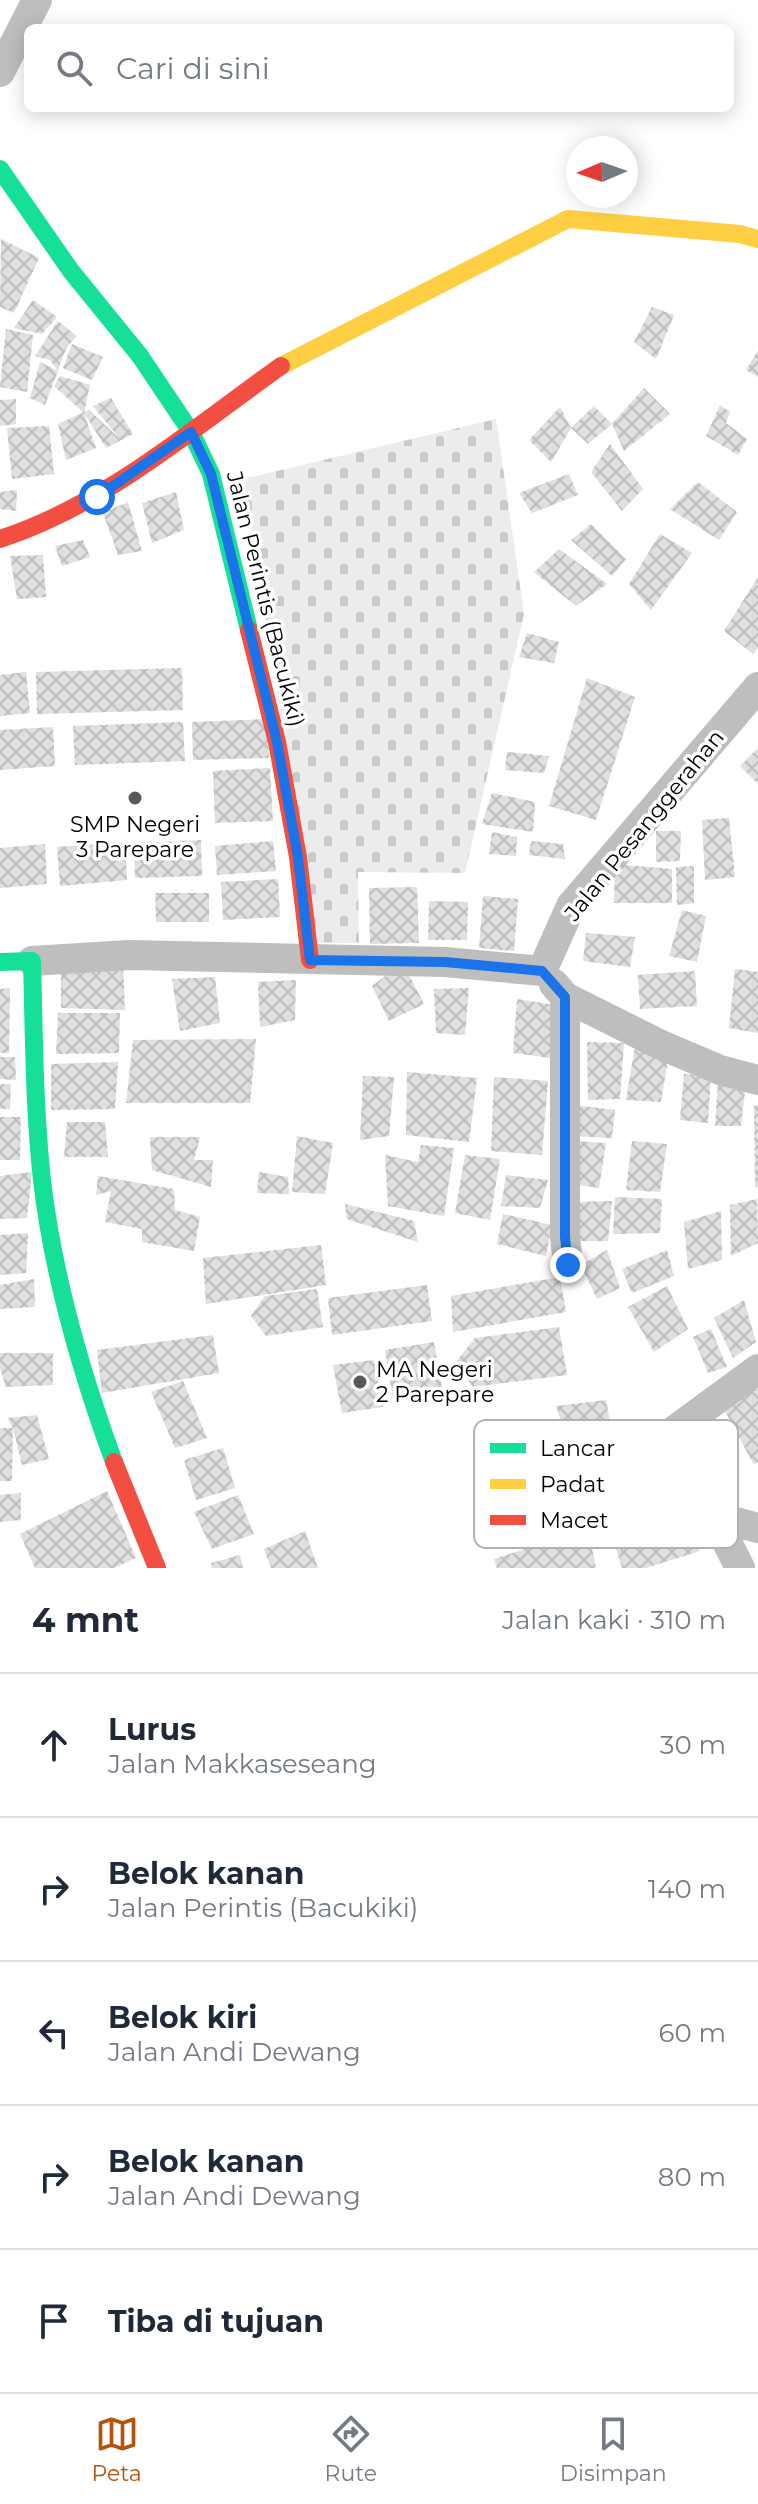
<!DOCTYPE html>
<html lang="id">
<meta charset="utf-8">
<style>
:root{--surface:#fff;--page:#f6f6f7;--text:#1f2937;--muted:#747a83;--line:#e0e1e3;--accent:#b45309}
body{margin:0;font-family:Montserrat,sans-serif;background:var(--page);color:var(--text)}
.compass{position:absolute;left:566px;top:136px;width:72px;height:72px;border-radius:50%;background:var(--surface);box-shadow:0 4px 20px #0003;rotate:268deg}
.stop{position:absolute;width:24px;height:24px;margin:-18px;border:6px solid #1a73e8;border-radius:50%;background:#fff}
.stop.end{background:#1a73e8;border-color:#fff;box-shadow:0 2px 8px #0008}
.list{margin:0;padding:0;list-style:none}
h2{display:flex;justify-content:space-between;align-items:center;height:104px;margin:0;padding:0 32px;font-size:34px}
h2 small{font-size:26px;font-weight:400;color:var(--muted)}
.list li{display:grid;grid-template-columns:52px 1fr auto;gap:24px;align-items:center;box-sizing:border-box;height:144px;padding:0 32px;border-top:2px solid var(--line)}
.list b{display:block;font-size:30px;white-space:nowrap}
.list p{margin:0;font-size:26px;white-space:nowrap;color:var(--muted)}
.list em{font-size:26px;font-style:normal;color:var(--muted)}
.icon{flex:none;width:44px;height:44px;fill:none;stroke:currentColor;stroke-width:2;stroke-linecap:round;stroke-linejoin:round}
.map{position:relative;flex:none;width:758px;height:1568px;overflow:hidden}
.search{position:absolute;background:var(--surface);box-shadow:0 4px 20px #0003;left:24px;right:24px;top:24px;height:88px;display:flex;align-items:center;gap:20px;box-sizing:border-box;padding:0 28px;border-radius:12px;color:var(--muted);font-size:30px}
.sheet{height:824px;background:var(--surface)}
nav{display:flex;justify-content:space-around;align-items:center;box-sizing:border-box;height:112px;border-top:2px solid var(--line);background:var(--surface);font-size:22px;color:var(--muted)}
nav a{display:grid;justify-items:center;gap:4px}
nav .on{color:var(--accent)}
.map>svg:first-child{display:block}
.cemetery{fill:url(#cemetery-stones)}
.building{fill:url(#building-cross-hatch)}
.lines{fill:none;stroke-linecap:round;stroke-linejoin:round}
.street{stroke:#bebebe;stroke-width:30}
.fast{stroke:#16e098;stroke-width:18}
.slow{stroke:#ffcf43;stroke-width:18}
.jam{stroke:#f24e42;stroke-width:18}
.route{stroke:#1a73e8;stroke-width:10}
.poi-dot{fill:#595959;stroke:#fff;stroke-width:3}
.labels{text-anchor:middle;stroke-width:7;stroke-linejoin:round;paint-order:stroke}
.street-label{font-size:22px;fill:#000;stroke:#fff}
.poi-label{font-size:22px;fill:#000;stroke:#fff}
.key{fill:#fff;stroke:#b2b2b2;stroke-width:2}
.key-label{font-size:22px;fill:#000}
</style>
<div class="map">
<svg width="758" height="1568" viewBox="0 0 758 1568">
<defs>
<pattern id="cemetery-stones" width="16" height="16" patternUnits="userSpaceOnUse" patternTransform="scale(2)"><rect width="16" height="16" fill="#ececec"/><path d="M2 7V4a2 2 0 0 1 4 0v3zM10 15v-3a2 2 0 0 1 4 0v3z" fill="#c9c9c9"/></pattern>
<pattern id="building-cross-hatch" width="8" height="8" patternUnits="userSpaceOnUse" patternTransform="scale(2)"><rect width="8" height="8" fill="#dfdfdf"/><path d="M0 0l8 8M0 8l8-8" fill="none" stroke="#bebebe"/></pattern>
</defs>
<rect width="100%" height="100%" fill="#fff"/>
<path class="cemetery" d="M496,419L524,614L465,873L358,872L359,943H317L244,479Z"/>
<path class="building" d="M1,239L39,258L14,313L0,307Z
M33,300L57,317L42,334L14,328Z
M652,307L674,315L656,359L634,342Z
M58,321L77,336L67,347L61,361L58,371L45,405L30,398L40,362L58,371L50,360L35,356Z
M6,329L33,335L27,392L0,387Z
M72,344L103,357L92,380L63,368Z
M758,350V377L746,370Z
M60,376L90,385L84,413L54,386Z
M644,388L670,414L624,451L612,424Z
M111,398L133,434L106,448L84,413L96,448L66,460L58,424L89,410L120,439L93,406Z
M16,399V424L0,426V400Z
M720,405L730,412L726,423L747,439L738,455L706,436Z
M594,406L612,424L588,444L571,428L551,462L529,440L560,407L571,428Z
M49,426L54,474L12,479L7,428Z
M610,444L643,489L622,511L591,472Z
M569,474L578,495L532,513L519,493Z
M698,482L737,512L719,540L670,509Z
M17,490L16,511L0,509V492Z
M176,492L184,530L152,543L142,503Z
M128,502L142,551L118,555L103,513Z
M591,524L626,559L612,576L571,540Z
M660,534L692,553L651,610L629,584Z
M83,540L90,557L62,566L55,546Z
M559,549L607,584L576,606L534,572Z
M43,555L46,597L17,599L10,556Z
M758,577V648L753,654L724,631Z
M527,633L559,642L554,663L519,657Z
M182,668L183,710L37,714L36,672Z
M26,672L30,713L0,716V675Z
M587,678L635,697L596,820L549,806Z
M267,719L269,758L193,760L192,722Z
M183,722L185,761L75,765L73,726Z
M53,727L55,766L0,770V730Z
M758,748V784L740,766Z
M507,752L549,756L544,773L505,770Z
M270,768L273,821L215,823L213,771Z
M492,793L535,802L533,832L482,824Z
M729,818L735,877L705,880L702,820Z
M656,831H681L680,861L656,862Z
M492,832L517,837L516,856L489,854Z
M201,840L202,876L135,878L134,843Z
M273,841L276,871L217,875L215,846Z
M531,841L563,844L565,859L529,855Z
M125,842L127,880L60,886L57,847Z
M45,844L47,884L0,888V848Z
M615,864L672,869V903H614Z
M694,866V903L677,905L676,867Z
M278,879L280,917L223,920L221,882Z
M417,887L419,943L370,944L369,888Z
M155,893H209V922H156Z
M483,896L518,899L514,951L479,948Z
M429,901L468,902L467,940H428Z
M682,910L706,916L697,962L669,956Z
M586,933L635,937L630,967L583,961Z
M123,962L125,1010L61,1008V966Z
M403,963L424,1004L389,1021L372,986Z
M735,969L758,972V1033L729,1028Z
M695,971L697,1006L640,1009L638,975Z
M215,977L220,1023L180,1031L172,979Z
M296,980L295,1020L260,1027L258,982Z
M10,988L9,1053H0V989Z
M469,988L465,1035L436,1033L434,989Z
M517,999L555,1005L551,1058L513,1053Z
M58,1013H120L119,1053L56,1054Z
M256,1039L250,1103H126L133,1040Z
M587,1042L624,1043L620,1099L588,1100Z
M635,1046L668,1060L661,1102L626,1100Z
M0,1057H15L16,1080L0,1079Z
M118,1062L115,1109L51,1110V1064Z
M407,1072L477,1078L469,1142L406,1135Z
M684,1074L711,1076L708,1123L680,1120Z
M363,1076L394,1077L389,1136L360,1140Z
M494,1077L548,1081L542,1155L491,1151Z
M718,1081L746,1082L741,1126H715Z
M0,1084H11L10,1109H0Z
M574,1105L615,1110L612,1138L570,1136Z
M758,1105V1187H755L754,1106Z
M0,1117H21L20,1160H0Z
M67,1122H105L108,1157H64Z
M297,1136L333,1143L325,1194L292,1192Z
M150,1137H200L194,1160H213L211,1187L152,1170Z
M573,1141L606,1143L599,1188L571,1184Z
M632,1141L667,1144L660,1192L626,1190Z
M421,1145L454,1148L444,1216L388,1206L385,1155L418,1162Z
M465,1155L500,1159L490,1220L455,1213Z
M32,1172L27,1218L0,1219V1176Z
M259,1172L288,1177L289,1194L257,1193Z
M506,1175L548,1180L540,1208L501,1206Z
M98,1176L174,1189L175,1210L200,1217L194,1251L142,1242V1229L105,1222L111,1191L96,1195Z
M615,1197L662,1199L660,1233L613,1234Z
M757,1199L758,1243L731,1256L730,1205Z
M612,1201L608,1241H567L572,1202Z
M345,1204L414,1221L418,1242L347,1219Z
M721,1211L722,1260L688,1269L684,1222Z
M503,1214L552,1225L546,1256L497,1244Z
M28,1233L26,1273L0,1275V1235Z
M321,1245L326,1285L206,1304L203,1258Z
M607,1250L620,1288L597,1299L581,1265Z
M667,1250L674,1276L632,1293L622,1269Z
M560,1277L566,1312L453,1332L451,1296Z
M34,1279L35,1307L0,1309V1285Z
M427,1285L432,1321L332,1335L328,1298Z
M667,1286L688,1329L654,1352L628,1307Z
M317,1289L323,1327L266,1336L251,1316L265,1296Z
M744,1300L756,1342L733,1358L714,1318Z
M559,1327L567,1375L473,1387L455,1363L475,1338Z
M711,1329L727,1367L708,1373L693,1337Z
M213,1335L219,1373L102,1393L97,1350Z
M434,1342L442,1388L393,1398L385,1350Z
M0,1353H53V1385L6,1387L0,1368Z
M374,1360L383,1407L342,1413L333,1365Z
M753,1380L758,1390V1462L754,1465L719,1400Z
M183,1381L207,1438L175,1448L151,1392Z
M606,1400L610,1422L564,1431L556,1406Z
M37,1415L49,1459L22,1465L13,1428L12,1481H0V1428H13L7,1418Z
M223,1448L235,1488L196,1500L184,1460Z
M107,1491L136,1558L114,1568H35L20,1534Z
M21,1493V1520L0,1522V1495Z
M238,1495L254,1534L212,1549L194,1512Z
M683,1516L700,1551L646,1568H622L613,1539Z
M588,1528L596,1568H497L494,1559Z
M305,1531L318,1568H271L264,1549Z
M240,1555L243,1568H212L211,1563Z"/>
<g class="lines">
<path class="street" d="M0,72L37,0
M32,961L129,955L445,962L542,971
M542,971L571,906L758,687
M554,984L565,997L659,1044L720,1070L758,1080
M565,997V1237L568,1265
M714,1516L758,1528
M740,1568L714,1516L668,1435L758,1369"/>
<path class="fast" d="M0,169L71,271L140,356L191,432L211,474L249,630
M0,962L32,961C34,1034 34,1107 42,1180C53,1276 81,1372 114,1462"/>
<path class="slow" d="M281,366L568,219L740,234L758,239"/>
<path class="jam" d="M0,539C105,505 192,429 281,366
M249,630L277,742L298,857L310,960
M114,1462L157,1568"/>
</g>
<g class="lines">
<path class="route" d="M97,497L191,432L211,474L277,742L298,857L310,960L445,962L542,971L565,997V1237L568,1265"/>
</g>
<g class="poi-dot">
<circle cx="135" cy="798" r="8"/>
<circle cx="360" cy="1382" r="8"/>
</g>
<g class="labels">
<g class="street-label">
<text transform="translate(266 599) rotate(76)" y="8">Jalan Perintis (Bacukiki)</text>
<text transform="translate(644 825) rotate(-51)" y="8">Jalan Pesanggerahan</text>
</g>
<g class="poi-label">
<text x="135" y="832">SMP Negeri<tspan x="135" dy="25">3 Parepare</tspan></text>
<text x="376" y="1377" text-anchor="start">MA Negeri<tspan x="376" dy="25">2 Parepare</tspan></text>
</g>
</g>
<rect x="474" y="1420" width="264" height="128" rx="12" class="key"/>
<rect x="490" y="1443" width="36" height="10" fill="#16e098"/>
<rect x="490" y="1479" width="36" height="10" fill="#ffcf43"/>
<rect x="490" y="1515" width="36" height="10" fill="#f24e42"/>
<g class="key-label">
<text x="540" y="1456">Lancar</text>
<text x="540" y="1492">Padat</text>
<text x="540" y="1528">Macet</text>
</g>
</svg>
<svg class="compass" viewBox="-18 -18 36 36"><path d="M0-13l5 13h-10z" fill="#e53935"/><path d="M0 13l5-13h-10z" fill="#747a83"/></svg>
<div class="stop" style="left:97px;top:497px"></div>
<div class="stop end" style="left:568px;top:1265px"></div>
<div class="search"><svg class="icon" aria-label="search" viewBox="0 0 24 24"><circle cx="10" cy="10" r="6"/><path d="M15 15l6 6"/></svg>Cari di sini</div>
</div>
<section class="sheet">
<h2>4 mnt<small>Jalan kaki · 310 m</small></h2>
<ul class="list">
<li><svg class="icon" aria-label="ahead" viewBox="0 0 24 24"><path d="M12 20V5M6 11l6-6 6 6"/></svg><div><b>Lurus</b><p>Jalan Makkaseseang</p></div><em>30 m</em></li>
<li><svg class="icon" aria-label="right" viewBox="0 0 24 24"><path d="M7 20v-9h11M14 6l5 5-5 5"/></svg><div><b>Belok kanan</b><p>Jalan Perintis (Bacukiki)</p></div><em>140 m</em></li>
<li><svg class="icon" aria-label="left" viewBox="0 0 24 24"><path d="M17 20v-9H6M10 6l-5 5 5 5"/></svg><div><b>Belok kiri</b><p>Jalan Andi Dewang</p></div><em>60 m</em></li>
<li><svg class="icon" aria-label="right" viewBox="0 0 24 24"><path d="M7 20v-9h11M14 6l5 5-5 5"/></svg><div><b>Belok kanan</b><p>Jalan Andi Dewang</p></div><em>80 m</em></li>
<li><svg class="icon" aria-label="arrive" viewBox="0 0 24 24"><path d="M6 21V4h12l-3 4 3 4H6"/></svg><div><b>Tiba di tujuan</b></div></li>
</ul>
</section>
<nav>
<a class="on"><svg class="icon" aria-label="map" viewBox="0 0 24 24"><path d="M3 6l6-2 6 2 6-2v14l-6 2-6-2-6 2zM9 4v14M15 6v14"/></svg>Peta</a>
<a><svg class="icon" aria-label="directions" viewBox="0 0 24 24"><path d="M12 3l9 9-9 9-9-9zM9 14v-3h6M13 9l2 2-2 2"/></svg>Rute</a>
<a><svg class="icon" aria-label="saved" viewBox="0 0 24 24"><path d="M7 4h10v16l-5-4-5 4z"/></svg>Disimpan</a>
</nav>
